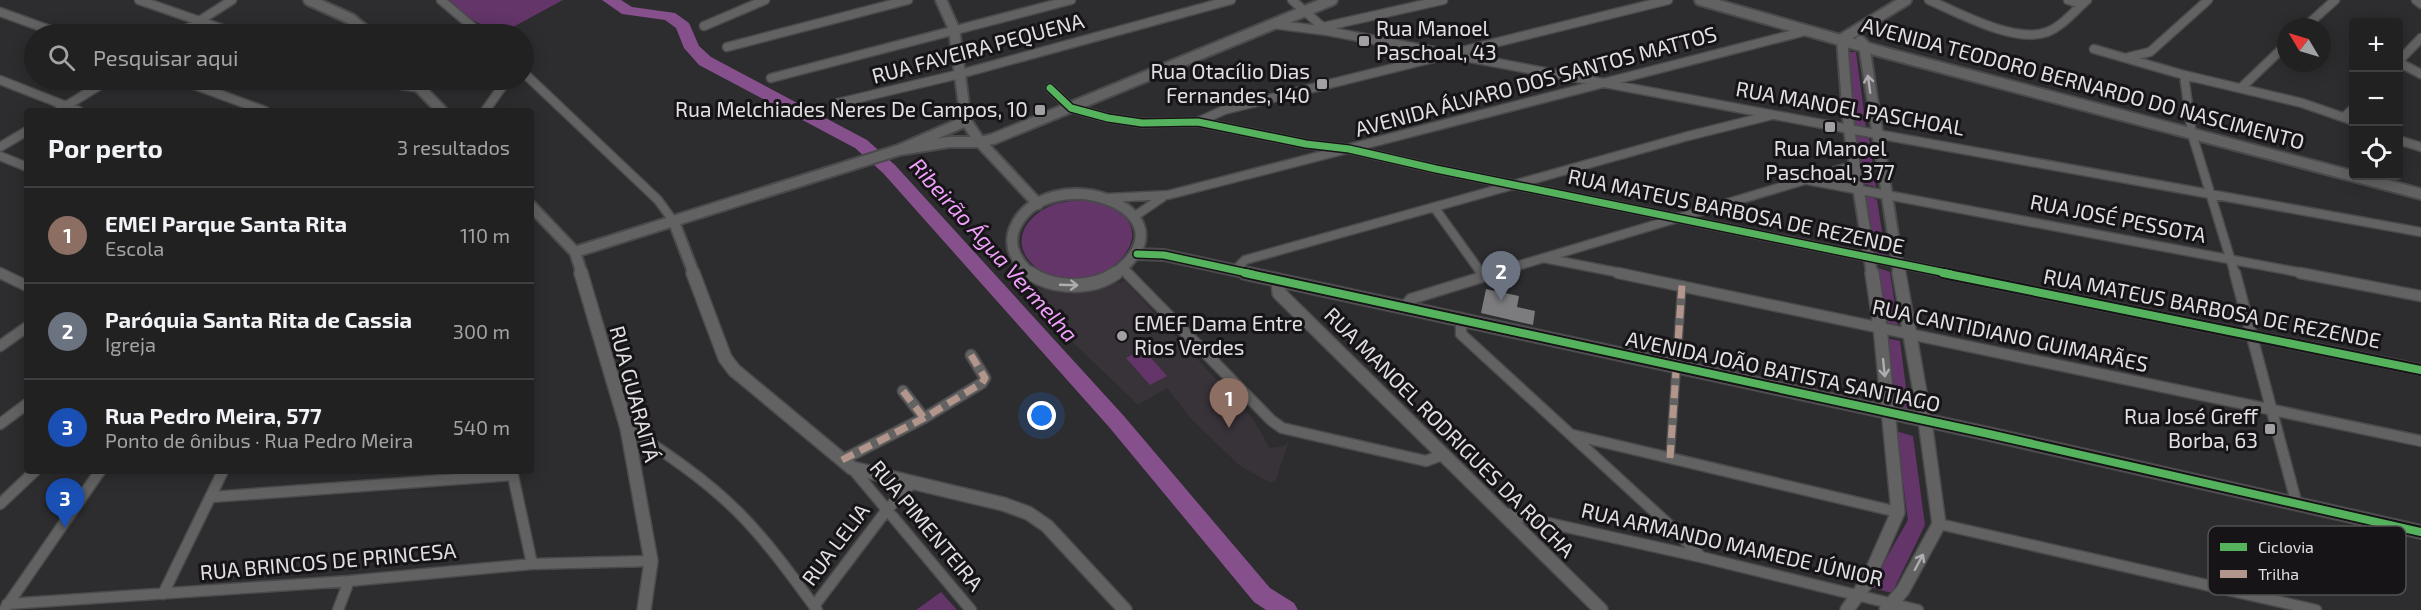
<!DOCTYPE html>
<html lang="pt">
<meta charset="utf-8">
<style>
:root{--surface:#222122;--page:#2a292a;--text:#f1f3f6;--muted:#a2a3a5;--line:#3f3e40;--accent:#b45309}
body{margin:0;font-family:"Exo 2",sans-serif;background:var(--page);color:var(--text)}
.controls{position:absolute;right:18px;top:18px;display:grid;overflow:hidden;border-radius:6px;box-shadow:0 3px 15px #0003}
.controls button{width:54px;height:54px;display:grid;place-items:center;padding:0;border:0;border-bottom:2px solid var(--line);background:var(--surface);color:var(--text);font:30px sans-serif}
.compass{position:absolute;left:2277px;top:18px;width:54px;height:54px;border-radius:50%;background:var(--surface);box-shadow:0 3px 15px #0003;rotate:308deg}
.you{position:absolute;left:1042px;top:416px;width:21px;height:21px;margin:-15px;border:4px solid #fff;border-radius:50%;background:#1a73e8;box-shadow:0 0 0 9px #1a73e833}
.badge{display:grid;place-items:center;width:39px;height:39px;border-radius:50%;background:var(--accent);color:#fff;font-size:20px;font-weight:700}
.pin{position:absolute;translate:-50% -50px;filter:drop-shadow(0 2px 3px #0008)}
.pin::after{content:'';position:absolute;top:32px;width:21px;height:18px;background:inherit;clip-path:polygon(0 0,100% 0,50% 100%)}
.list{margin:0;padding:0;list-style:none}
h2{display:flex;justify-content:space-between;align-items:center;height:78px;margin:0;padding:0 24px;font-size:26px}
h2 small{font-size:20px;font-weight:400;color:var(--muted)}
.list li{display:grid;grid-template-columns:39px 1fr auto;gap:18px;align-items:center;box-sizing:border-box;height:96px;padding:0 24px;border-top:2px solid var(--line)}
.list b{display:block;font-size:22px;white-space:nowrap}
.list p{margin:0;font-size:20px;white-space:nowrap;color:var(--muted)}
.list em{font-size:20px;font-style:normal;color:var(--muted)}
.icon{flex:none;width:33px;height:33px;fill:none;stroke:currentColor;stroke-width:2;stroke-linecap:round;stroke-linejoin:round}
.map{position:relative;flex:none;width:2421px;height:610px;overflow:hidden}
.search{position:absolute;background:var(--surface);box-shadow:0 3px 15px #0003;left:24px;top:24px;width:510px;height:66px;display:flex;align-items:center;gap:15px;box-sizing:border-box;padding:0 21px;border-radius:33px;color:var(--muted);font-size:22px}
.panel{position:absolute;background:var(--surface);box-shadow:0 3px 15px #0003;left:24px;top:108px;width:510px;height:366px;border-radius:6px}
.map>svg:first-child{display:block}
.built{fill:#383239}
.green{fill:#633569}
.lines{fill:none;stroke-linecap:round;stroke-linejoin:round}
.river{fill:#85508c;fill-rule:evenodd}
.building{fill:#7c7b7d}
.pedestrian-casing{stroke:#4a494b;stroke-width:10}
.minor-far1-casing{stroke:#4a494b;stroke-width:11}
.minor-casing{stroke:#4a494b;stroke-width:13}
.tertiary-far1-casing{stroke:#4a494b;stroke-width:14}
.tertiary-casing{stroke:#4a494b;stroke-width:16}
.pedestrian{stroke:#636263;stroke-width:8}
.minor-far1{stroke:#636263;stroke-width:8}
.minor{stroke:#636263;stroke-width:10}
.tertiary-far1{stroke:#636263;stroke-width:10}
.tertiary{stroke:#636263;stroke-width:13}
.quiet{stroke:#b2968c;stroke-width:7;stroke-dasharray:13 7;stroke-linecap:butt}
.cycleway-far1-casing{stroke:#161416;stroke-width:10}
.cycleway-casing{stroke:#161416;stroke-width:12}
.cycleway-far1{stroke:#56b35d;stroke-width:7}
.cycleway{stroke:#56b35d;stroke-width:8}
.oneway{stroke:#afadaf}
.poi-dot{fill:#a2a0a2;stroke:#161416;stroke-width:2}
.labels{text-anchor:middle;stroke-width:6;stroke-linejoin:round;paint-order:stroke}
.poi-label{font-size:21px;fill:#e1dfe1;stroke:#161416;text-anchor:end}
.street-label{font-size:21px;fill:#e1dfe1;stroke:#161416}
.water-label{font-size:22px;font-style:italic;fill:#f2a2fd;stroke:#161416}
.key{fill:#161416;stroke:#535153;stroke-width:1.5}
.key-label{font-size:16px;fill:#e1dfe1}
</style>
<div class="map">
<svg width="2421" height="610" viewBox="0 0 2421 610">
<rect width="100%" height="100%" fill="#2d2c2e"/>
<path class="built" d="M1125,281L1253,419L1270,448L1284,446L1289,440L1276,480L1270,483L1239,465L1191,419L1167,388L1138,405L1031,302L1039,288L1074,292Z"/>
<path class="green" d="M444,0H563L500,34L465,16Z
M1845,52H1856L1866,127L1855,126Z
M1856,136L1869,138L1876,187L1861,183Z
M1867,195L1877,200L1886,256L1870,251L1864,198Z
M1082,200C1187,213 1104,308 1043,272C1012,254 1016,224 1046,208C1057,202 1070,201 1082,200Z
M1875,267L1890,272L1898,326L1881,321Z
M1885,338L1900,341L1909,411L1894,407Z
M1143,349L1167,376L1150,385L1126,358Z
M1896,431L1913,436L1925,525L1892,593L1870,587L1908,520Z
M941,592L957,610H916Z"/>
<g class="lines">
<path class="river" d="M602,0H621L632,7L675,13L689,23L699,46L711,57L867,140L895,165L1123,415L1270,588L1294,603L1298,610H1266L1254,602L1109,427L883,173L855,148L699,65L684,48L676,28L665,20L622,14Z"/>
</g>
<path class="building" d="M1486,289L1519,296L1517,307L1535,311L1533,325L1481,313Z"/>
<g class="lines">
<defs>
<path id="pedestrian" d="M1670,458L1682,285"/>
<path id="minor-far1" d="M139,0L237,34
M441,0L481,34
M1292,0L1326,30
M1929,0C1959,13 2015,44 2047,32C2063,26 2075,10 2087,0
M2068,0L2081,4
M2416,0L2421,4
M0,12L61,34
M1272,24L1327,31L1849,129L2421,232
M704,26L765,0
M1323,27L1443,0
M2305,27L2335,0
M179,34L232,0
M727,47L908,0
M2094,49L2184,75L2302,103L2354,121
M2129,57L2150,52L2208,0
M2398,62L2421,38
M2398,62L2421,74
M524,73L658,200L674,222
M2184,75L2192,134L2235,274
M771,78L1071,0
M0,80L79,111
M181,80L265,111
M370,80L420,88
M1050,88L1071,108L1108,118L1142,123L1198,122L1306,144L1349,149L1436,169L1951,274
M2241,88L2286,45
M838,103L960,74L1231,0
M58,111L108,80
M485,111L507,80
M2344,117L2354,108
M1198,122L1224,110L1668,0
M2398,140L2421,147
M0,147L27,131
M0,156L27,167
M1807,180L2308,274
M1108,198L1168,195L1806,31
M1434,207L1482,274
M1135,216L1163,197
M1544,258L1626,274
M1124,269L1129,274
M1234,271L1245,260L1688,136L1772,115
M0,273L2,274
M1490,274L1855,165"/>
<path id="minor" d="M0,273L27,286
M1127,273L1271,420L1282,428L1426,461L1442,455
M1481,273L1483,276
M1618,273L2421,441
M1943,273L2421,370
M2235,273L2297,505
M2300,273L2421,296
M1403,308L1411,299L1495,273
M1461,320V334L1678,533L1701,557
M0,346L27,327
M903,391L924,418
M0,424L27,404
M627,428C666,453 705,479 738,512C768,542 792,576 817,610
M1573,435L1898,512
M842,460L924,418L982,383L985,378L971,355
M852,468L971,610
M512,471L532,564
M211,497L513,475
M0,504L35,471
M1503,513L1701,557L1918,610
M1939,524L2316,610
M163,594L223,471
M7,604L349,581L532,564L651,561
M814,606L886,511L913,482
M4,610L100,471
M338,610L349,581"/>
<path id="tertiary-far1" d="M309,0L351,19L369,34
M941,0L954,29L966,121L980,142L1038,204
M1700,0L1886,53L2421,194
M1860,41L1864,45L1899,274
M412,80L442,111
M899,150L949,142H980L993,139L1332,0
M531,206L575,252L582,274
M674,222L694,274
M575,252L899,150L966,121
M1137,254L1164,255L1252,274
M1031,274C1018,263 1008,248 1014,230C1043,156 1203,209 1114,274
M1872,274L1849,129L1842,39L1906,0"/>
<path id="tertiary" d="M581,273L627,428L651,561L644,610
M693,273L725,358L734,370L852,468L1003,504L1028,513L1047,526L1125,610
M1030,273C1053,289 1092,290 1116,273
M1245,273L1989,434L2421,532
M1278,280L1279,293L1601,610
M1847,610L1867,582L1898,512L1880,327L1872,273
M1886,610L1903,590L1939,524L1925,421L1899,273"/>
</defs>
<use href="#pedestrian" class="pedestrian-casing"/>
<use href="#minor-far1" class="minor-far1-casing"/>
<use href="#minor" class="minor-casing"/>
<use href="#tertiary-far1" class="tertiary-far1-casing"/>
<use href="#tertiary" class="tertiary-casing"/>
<use href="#pedestrian" class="pedestrian"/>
<use href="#minor-far1" class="minor-far1"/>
<use href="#minor" class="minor"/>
<use href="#tertiary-far1" class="tertiary-far1"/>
<use href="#tertiary" class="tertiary"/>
<path class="quiet" d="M903,391L924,418
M1670,458L1682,285
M842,460L924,418L982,383L985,378L971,355"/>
<defs>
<path id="cycleway-far1" d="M1050,88L1071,108L1108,118L1142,123L1198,122L1306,144L1349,149L1436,169L1951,274
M1137,254L1164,255L1252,274"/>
<path id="cycleway" d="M1245,273L1989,434L2421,532
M1943,273L2421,370"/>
</defs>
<use href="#cycleway-far1" class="cycleway-far1-casing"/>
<use href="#cycleway" class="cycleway-casing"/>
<use href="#cycleway-far1" class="cycleway-far1"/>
<use href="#cycleway" class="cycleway"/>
</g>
<defs><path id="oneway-shaft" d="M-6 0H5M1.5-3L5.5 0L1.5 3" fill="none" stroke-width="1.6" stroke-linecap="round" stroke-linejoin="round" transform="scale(1.5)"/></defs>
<g class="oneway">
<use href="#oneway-shaft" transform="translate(1869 84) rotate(-98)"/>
<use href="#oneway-shaft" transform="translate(1069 285) rotate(2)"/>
<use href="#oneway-shaft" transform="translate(1884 368) rotate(84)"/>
<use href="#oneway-shaft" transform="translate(1919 562) rotate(-62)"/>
</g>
<g class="poi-dot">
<rect x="1358" y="35" width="12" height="12" rx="3"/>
<rect x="1316" y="78" width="12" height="12" rx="3"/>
<rect x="1034" y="104" width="12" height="12" rx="3"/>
<rect x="1824" y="121" width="12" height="12" rx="3"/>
<circle cx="1122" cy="336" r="6"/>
<rect x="2264" y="423" width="12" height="12" rx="3"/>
</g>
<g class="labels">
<g class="poi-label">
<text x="1376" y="36" text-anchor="start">Rua Manoel<tspan x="1376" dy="24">Paschoal, 43</tspan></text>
<text x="1310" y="79">Rua Otacílio Dias<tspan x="1310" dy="24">Fernandes, 140</tspan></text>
<text x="1028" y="117">Rua Melchiades Neres De Campos, 10</text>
<text x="1830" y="156" text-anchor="middle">Rua Manoel<tspan x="1830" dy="24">Paschoal, 377</tspan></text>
<text x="1134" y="331" text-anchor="start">EMEF Dama Entre<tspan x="1134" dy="24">Rios Verdes</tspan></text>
<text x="2258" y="424">Rua José Greff<tspan x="2258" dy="24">Borba, 63</tspan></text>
</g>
<g class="street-label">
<text transform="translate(978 49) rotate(-15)" y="7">RUA FAVEIRA PEQUENA</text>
<text transform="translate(1536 82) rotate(-15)" y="7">AVENIDA ÁLVARO DOS SANTOS MATTOS</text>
<text transform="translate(2083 84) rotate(15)" y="7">AVENIDA TEODORO BERNARDO DO NASCIMENTO</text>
<text transform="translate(1850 109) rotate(10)" y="7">RUA MANOEL PASCHOAL</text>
<text transform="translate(1736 212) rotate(12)" y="7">RUA MATEUS BARBOSA DE REZENDE</text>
<text transform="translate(2118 219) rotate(11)" y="7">RUA JOSÉ PESSOTA</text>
<text transform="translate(2212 309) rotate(11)" y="7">RUA MATEUS BARBOSA DE REZENDE</text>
<text transform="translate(2010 336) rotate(12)" y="7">RUA CANTIDIANO GUIMARÃES</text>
<text transform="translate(1783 372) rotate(12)" y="7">AVENIDA JOÃO BATISTA SANTIAGO</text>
<text transform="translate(634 394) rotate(75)" y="7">RUA GUARAITÁ</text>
<text transform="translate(1449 433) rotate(45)" y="7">RUA MANOEL RODRIGUES DA ROCHA</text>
<text transform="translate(926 526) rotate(50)" y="7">RUA PIMENTEIRA</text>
<text transform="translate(836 545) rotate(-53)" y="7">RUA LELIA</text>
<text transform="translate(1732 545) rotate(13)" y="7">RUA ARMANDO MAMEDE JÚNIOR</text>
<text transform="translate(328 562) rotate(-5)" y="7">RUA BRINCOS DE PRINCESA</text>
</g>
<g class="water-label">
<text transform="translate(994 250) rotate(48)" y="8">Ribeirão Água Vermelha</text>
</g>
</g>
<rect x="2208" y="526" width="198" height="69" rx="9" class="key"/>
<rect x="2220" y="543" width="27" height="8" fill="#56b35d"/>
<rect x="2220" y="570" width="27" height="8" fill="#b2968c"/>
<g class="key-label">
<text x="2258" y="553">Ciclovia</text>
<text x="2258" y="580">Trilha</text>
</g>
</svg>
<div class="controls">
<button>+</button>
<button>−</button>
<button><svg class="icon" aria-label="locate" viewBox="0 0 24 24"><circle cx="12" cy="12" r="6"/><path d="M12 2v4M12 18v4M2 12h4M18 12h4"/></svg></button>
</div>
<svg class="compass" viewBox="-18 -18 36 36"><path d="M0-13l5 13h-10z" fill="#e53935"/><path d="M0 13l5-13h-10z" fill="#a2a3a5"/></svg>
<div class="you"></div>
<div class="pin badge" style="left:1229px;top:428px;background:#8d6e63">1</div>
<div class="pin badge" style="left:1501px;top:301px;background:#6b7280">2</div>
<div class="pin badge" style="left:65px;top:528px;background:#1a4fb4">3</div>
<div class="search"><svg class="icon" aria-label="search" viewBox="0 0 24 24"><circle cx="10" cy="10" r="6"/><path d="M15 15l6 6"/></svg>Pesquisar aqui</div>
<section class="panel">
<h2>Por perto<small>3 resultados</small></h2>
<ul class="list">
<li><span class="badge" style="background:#8d6e63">1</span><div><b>EMEI Parque Santa Rita</b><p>Escola</p></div><em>110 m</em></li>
<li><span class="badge" style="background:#6b7280">2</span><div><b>Paróquia Santa Rita de Cassia</b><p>Igreja</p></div><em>300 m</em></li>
<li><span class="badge" style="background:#1a4fb4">3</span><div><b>Rua Pedro Meira, 577</b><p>Ponto de ônibus · Rua Pedro Meira</p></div><em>540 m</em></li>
</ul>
</section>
</div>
